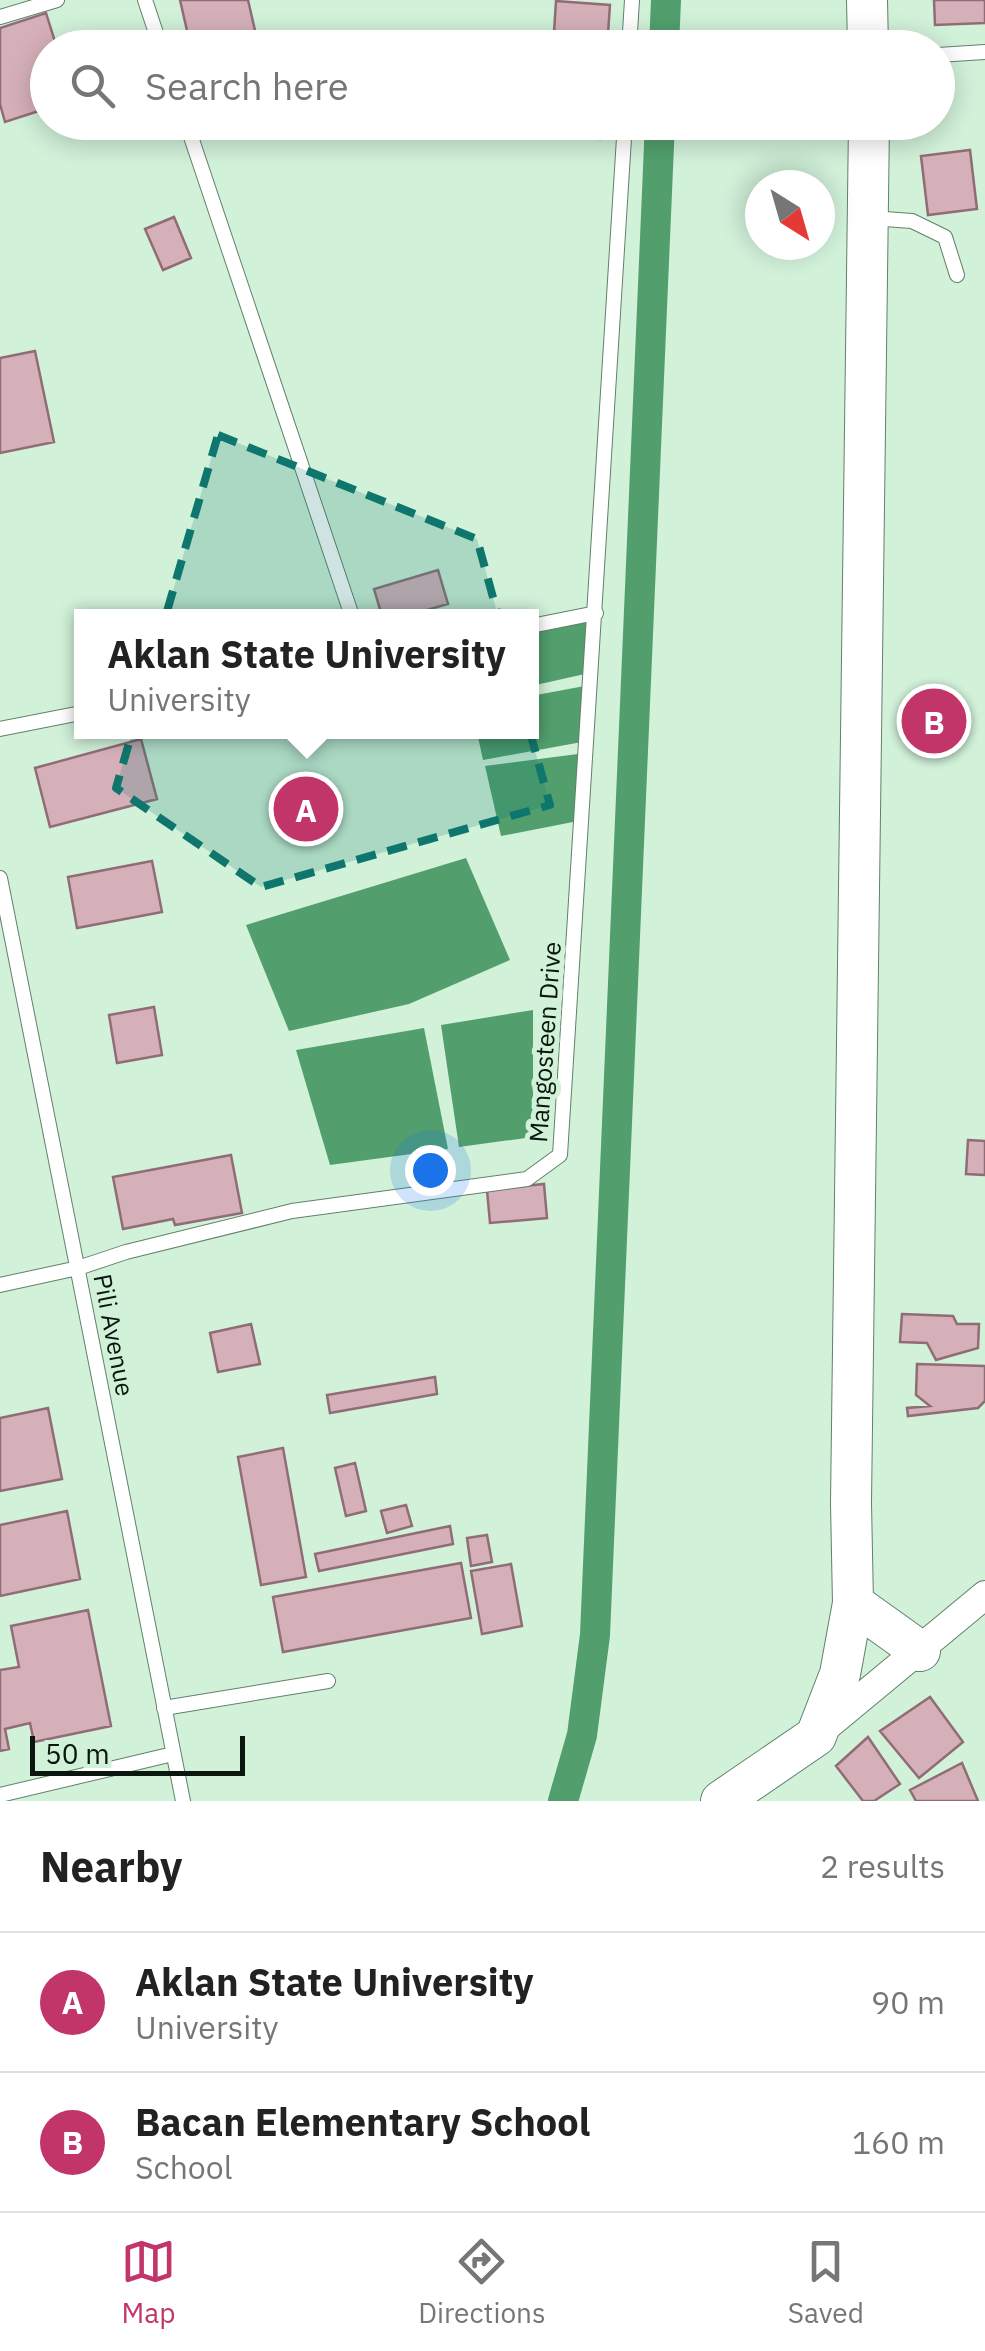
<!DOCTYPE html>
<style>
:root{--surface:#fff;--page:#f2f2f2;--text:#222;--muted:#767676;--line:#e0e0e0;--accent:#c13569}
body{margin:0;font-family:"IBM Plex Sans",sans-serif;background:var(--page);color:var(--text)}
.compass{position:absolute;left:745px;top:170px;width:90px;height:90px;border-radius:50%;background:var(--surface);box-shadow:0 5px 25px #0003;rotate:143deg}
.scale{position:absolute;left:30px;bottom:25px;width:215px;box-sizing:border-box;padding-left:10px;border:5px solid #0a160e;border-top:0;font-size:28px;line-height:35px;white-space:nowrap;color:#0a160e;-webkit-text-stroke:8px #d1f1d9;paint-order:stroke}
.you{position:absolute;left:430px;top:1170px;width:35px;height:35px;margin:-25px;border:8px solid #fff;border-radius:50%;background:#1a73e8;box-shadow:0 0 0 15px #1a73e833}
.badge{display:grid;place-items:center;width:65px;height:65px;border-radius:50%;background:var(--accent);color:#fff;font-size:32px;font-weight:700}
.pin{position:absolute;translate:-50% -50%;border:5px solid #fff;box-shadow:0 2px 10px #0006}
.popup{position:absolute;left:74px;top:609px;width:465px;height:130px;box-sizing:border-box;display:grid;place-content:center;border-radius:0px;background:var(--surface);filter:drop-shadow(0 2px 8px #0005);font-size:32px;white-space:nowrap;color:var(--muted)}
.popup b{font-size:38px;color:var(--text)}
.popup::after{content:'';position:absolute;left:50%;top:100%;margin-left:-20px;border:20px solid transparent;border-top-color:var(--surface)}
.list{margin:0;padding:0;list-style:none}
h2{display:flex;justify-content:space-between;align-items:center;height:130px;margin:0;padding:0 40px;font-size:42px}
h2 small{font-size:32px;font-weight:400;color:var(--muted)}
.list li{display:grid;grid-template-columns:65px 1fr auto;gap:30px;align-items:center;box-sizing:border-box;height:140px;padding:0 40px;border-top:2px solid var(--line)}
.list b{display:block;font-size:38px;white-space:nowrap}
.list p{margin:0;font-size:32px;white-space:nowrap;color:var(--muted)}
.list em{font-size:32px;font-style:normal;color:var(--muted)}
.icon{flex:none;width:55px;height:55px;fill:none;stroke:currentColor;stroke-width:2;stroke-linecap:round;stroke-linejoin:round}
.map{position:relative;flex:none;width:985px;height:1801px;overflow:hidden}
.search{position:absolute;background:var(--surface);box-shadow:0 5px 25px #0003;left:30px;right:30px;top:30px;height:110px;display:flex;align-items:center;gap:25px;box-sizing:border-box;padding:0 35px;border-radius:55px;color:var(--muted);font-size:38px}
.sheet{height:410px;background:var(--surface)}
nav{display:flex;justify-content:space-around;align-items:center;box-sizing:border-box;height:140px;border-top:2px solid var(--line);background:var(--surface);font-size:28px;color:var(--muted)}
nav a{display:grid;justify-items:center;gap:5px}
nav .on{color:var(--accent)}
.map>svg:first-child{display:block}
.water{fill:#529f6d}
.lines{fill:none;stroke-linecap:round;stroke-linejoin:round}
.canal{stroke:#529f6d;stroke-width:30}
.building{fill:#d6b0b8;stroke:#906d76;stroke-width:2.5}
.service-casing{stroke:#62806b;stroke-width:16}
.minor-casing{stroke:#62806b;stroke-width:30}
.secondary-casing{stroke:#62806b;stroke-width:42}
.service{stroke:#fff;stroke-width:14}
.minor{stroke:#fff;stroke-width:28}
.secondary{stroke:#fff;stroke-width:40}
.marked{fill:#0f766e;fill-opacity:0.2;stroke:#0f766e;stroke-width:8;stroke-dasharray:20 12;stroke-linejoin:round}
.labels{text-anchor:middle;stroke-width:10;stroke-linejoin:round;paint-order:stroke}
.street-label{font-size:25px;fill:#0a160e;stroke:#d1f1d9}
</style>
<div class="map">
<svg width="985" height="1801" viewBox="0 0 985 1801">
<rect width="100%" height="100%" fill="#d1f1d9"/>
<path class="water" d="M590,617L585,674L531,686V630Z
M590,685L582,742L483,760L477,732H531V696Z
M578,754V821L501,836L485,766Z
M466,858L510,960L409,1004L289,1031L246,925Z
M533,1010V1137L459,1147L441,1025Z
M424,1028L448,1149L330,1165L296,1050Z"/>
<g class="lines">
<path class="canal" d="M664,48L666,0
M563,1801L582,1735L595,1635L660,122"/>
</g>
<path class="building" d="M180,0H248L259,48H191Z
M934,0H985V23L935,25Z
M556,1L610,5L607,48H553Z
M46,13L57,48H48V108L5,122L0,104V28Z
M216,122H281L220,137Z
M548,122H601L600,139L547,136Z
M970,150L977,209L928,215L921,156Z
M174,217L191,258L163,270L145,229Z
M35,351L54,442L0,453V358Z
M438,570L448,604L406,616H382L374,589Z
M141,739L157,799L50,827L35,768Z
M152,861L162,912L77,928L68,877Z
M154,1007L162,1055L117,1063L109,1015Z
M968,1140L985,1141V1175L966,1174Z
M231,1155L242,1213L175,1225L173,1219L123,1229L113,1177Z
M544,1184L547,1218L490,1223L487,1190Z
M902,1314L953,1316L957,1324H979L978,1348L936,1360L927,1343L900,1342Z
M251,1324L260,1364L218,1372L210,1333Z
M917,1364L985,1366V1401L978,1408L908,1416L907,1408L930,1406L916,1395Z
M435,1377L437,1394L330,1413L327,1395Z
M48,1408L62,1479L0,1491V1418Z
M283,1448L306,1577L261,1585L238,1457Z
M355,1463L366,1511L346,1516L335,1468Z
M406,1505L412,1526L387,1533L381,1511Z
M67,1511L80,1579L0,1596V1525Z
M450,1526L453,1544L319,1571L315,1554Z
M487,1535L492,1562L471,1566L467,1538Z
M461,1563L471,1618L283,1652L273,1597Z
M511,1564L522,1626L482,1634L471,1571Z
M88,1610L111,1726L34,1742L30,1723L5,1729L9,1749L0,1751V1670L19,1667L11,1626Z
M930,1697L963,1742L919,1778L880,1731Z
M868,1737L900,1784L874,1801H863L836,1766Z
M962,1763L978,1801H916L910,1790Z"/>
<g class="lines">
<defs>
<path id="service" d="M145,0L161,48
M0,17L57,0
M629,48L632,0
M938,55L985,52
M186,122L352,616
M871,218L912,221L945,237L957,275
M531,626L596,613
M0,729L81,713
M0,878L183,1801
M0,1285L78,1268L126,1252L292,1211L527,1179L560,1155L625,122
M164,1708L328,1681
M0,1795L173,1754"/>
<path id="minor" d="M821,1731L985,1595"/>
<path id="secondary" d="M867,0L868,48
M853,1603L920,1651
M721,1801L816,1736L840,1674L853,1603L851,1503L869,122"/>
</defs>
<use href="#service" class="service-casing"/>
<use href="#minor" class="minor-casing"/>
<use href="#secondary" class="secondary-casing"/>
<use href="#service" class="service"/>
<use href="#minor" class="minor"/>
<use href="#secondary" class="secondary"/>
</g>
<path class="marked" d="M218,435L477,539L550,805L261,887L116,788Z"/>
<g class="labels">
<g class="street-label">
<text transform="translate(545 1042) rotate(-86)" y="9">Mangosteen Drive</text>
<text transform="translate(114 1335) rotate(79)" y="9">Pili Avenue</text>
</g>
</g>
</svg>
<svg class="compass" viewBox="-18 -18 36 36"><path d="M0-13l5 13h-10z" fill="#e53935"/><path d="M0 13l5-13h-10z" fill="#767676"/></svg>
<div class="scale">50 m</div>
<div class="you"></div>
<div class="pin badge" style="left:306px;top:809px">A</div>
<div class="popup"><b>Aklan State University</b>University</div>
<div class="pin badge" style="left:934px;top:721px">B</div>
<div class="search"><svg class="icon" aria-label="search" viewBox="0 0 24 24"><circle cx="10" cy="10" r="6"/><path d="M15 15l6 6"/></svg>Search here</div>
</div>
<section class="sheet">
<h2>Nearby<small>2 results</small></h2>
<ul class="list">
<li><span class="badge">A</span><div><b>Aklan State University</b><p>University</p></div><em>90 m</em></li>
<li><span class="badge">B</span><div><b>Bacan Elementary School</b><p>School</p></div><em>160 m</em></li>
</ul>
</section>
<nav>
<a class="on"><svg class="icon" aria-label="map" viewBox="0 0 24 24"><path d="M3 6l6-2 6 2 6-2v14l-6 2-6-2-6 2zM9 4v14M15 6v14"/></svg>Map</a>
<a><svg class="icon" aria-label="directions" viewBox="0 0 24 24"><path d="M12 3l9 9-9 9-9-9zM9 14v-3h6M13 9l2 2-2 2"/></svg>Directions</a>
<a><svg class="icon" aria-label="saved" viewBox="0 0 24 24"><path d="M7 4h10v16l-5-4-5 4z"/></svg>Saved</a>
</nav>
